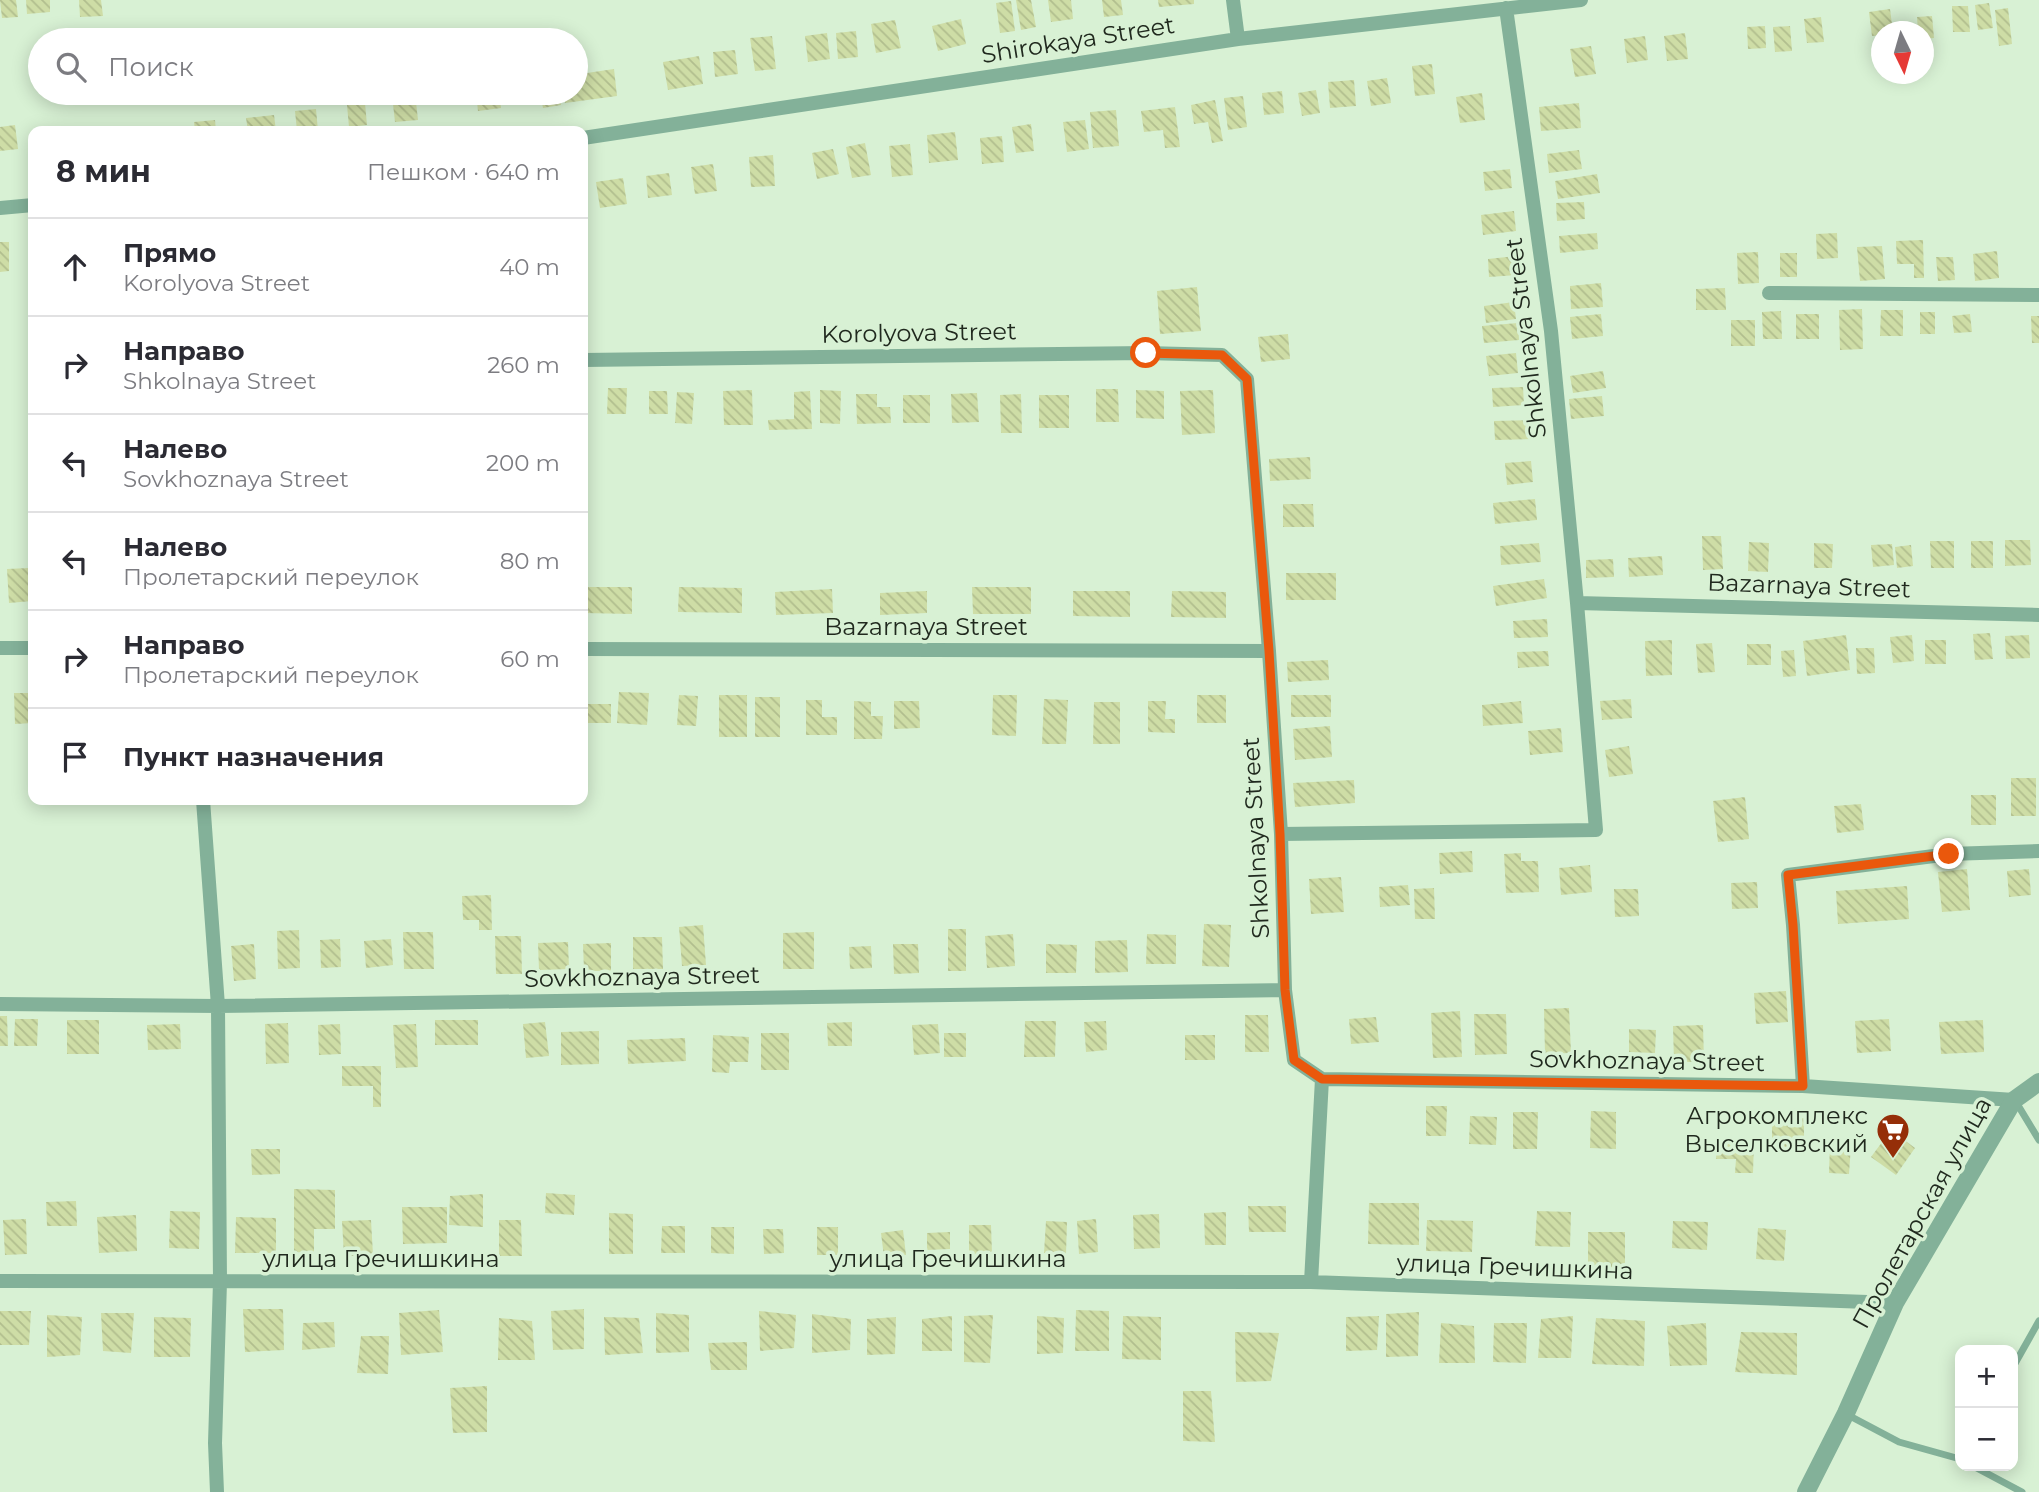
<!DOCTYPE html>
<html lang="ru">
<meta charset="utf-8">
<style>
:root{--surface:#fff;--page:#f2f2f3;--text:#2b2b33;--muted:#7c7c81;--line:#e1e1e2}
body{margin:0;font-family:Montserrat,sans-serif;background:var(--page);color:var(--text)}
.controls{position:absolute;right:21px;bottom:21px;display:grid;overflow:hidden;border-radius:14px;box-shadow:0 4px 18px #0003}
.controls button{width:63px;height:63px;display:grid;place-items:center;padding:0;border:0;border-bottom:2px solid var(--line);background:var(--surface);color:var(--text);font:35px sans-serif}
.compass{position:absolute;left:1871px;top:21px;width:63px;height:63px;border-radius:50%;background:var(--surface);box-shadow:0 4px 18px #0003;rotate:175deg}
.stop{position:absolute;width:21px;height:21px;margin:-16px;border:5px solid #ea580c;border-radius:50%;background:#fff}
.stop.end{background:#ea580c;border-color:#fff;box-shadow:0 2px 7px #0008}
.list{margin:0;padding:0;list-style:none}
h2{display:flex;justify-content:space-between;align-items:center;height:91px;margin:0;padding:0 28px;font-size:30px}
h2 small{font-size:23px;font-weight:400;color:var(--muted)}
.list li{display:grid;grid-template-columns:46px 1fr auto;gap:21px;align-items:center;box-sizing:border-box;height:98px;padding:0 28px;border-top:2px solid var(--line)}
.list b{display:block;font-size:26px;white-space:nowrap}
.list p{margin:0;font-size:23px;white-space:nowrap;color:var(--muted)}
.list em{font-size:23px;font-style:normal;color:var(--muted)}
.icon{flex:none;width:38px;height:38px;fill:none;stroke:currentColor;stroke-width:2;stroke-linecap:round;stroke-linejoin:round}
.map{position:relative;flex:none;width:2039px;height:1492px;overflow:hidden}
.search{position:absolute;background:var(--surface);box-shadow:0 4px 18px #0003;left:28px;top:28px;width:560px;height:77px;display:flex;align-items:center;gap:18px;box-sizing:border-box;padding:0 24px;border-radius:38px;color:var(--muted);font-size:26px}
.panel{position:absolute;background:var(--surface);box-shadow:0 4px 18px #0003;left:28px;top:126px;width:560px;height:679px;border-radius:14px}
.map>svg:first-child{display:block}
.building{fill:url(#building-back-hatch)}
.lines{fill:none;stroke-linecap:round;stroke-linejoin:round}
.service{stroke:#83b199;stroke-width:7}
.minor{stroke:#83b199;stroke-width:14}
.tertiary{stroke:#83b199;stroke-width:18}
.route{stroke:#ea580c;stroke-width:9}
.labels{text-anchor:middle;stroke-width:7;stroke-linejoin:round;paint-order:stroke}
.street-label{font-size:24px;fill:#20291e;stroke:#d8f1d4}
.poi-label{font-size:24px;fill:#20291e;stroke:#d8f1d4;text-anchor:end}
</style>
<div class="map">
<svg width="2039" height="1492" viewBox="0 0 2039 1492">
<defs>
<pattern id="building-back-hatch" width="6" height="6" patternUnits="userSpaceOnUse" patternTransform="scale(1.75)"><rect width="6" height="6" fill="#cedda6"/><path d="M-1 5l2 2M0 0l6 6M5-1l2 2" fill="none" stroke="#b1be8e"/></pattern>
</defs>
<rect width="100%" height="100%" fill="#d8f1d4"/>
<path class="building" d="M0,0H16L18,17L2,18Z
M26,0H50V12L27,14Z
M79,0H101L103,16L80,17Z
M1016,0H1031L1036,27L1021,30Z
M1048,0H1071L1073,19L1051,22Z
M1102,0H1121L1123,15L1104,17Z
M1158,0H1194V4L1159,7Z
M1011,1L1015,31L1000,33L996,3Z
M1989,3L1993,28L1978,30L1975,5Z
M1952,6H1968L1970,32H1953Z
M2008,8L2012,44L1999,46L1995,10Z
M1890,9L1893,32H1882V35L1872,36L1869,12Z
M1932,16L1934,38L1924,39V32H1918L1917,17Z
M1821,17L1824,42L1807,43L1804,19Z
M961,19L966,44L938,51L932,26Z
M895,20L901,48L876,53L871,24Z
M1765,26L1766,48L1748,49L1747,27Z
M1790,26L1792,51L1775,52L1773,27Z
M856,31L858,57L838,59L836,33Z
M827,33L830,59L808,62L805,36Z
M1685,33L1688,59L1667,61L1664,36Z
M772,36L776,69L755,71L750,38Z
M1645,36L1648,60L1627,63L1624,39Z
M1591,46L1596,74L1575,77L1570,49Z
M735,50L738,74L715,77L713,52Z
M699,56L703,84L668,90L663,62Z
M586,64L587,73L614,69L617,96L565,103L564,93H576V65Z
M1432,64L1435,94L1415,96L1412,66Z
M1387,78L1391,103L1371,106L1367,81Z
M1354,80L1356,106L1330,108L1328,82Z
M1316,90L1320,113L1302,116L1298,93Z
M1282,91L1284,113L1264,115L1262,93Z
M415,93L418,120L395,122L392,95Z
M476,93H499L501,108L478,111Z
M540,93H559L561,105L543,108Z
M1482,93L1485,120L1460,123L1456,97Z
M1243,96L1247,127L1228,130L1224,98Z
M1215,100L1223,141L1212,143L1208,122L1194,124L1191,105Z
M365,103L367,125L349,127L347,105Z
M1579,103L1581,128L1541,131L1539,107Z
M1175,107L1180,147L1165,148L1163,130L1144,132L1141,111Z
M316,109L318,131H297L295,111Z
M1116,110L1119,146L1093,148L1090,112Z
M274,115L276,131H248L246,118Z
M215,120L216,131H195L194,122Z
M1085,120L1089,149L1067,152L1063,122Z
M1031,124L1034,151L1016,153L1012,127Z
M15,125L18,149L0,151V127Z
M955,132L958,160L929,163L927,135Z
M1002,136L1004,162L982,164L980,138Z
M865,143L871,175L852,178L846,147Z
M910,144L913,175L892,177L889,146Z
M833,149L839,174L817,179L812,153Z
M1579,150L1582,169L1549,173L1547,154Z
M773,155L775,186L751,187L749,157Z
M713,164L717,191L695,194L691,167Z
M1510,169L1512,188L1485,191L1483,172Z
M669,173L672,195L648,198L646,176Z
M1597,174L1600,193L1558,199L1555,181Z
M623,178L627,204L600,208L596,182Z
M1584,202L1585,219L1557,221L1556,203Z
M1514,211L1516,231L1483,235L1481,215Z
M1597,233L1598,249L1560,253L1559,236Z
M1837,233L1838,258L1817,259L1816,234Z
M1923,240L1924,278H1914V264H1897L1896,241Z
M0,242H9V271L0,272Z
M1882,246L1885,279L1860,281L1857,247Z
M1997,251L1999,278L1975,281L1973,254Z
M1758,252L1759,283L1738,284L1737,253Z
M1780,253H1797V277H1780Z
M1516,256L1517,275L1489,277L1488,259Z
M1936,257H1953L1955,280L1938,281Z
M1601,283L1603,307L1571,309L1570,286Z
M1197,287L1201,331L1160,334L1157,291Z
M1725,288L1726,310H1696V289Z
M1514,302L1516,319L1486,323L1484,306Z
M1862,309L1863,349L1840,350L1839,310Z
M1881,310H1903V336H1880Z
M1781,311L1782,339H1763L1762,312Z
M1920,312H1935V334H1920Z
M1601,314L1603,336L1572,339L1570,317Z
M1796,314H1819V339H1796Z
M1970,314L1972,332L1954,333L1952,316Z
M2031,316H2039V343H2032Z
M1731,320H1755V346H1731Z
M1518,323L1519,340L1484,343L1482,326Z
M1288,334L1290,359L1261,362L1258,337Z
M1516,353L1518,373L1489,376L1486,356Z
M1603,371L1606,388L1573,393L1570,376Z
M1523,387L1524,405L1493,407L1492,388Z
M608,388H627L626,414H607Z
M1096,389H1118L1119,422H1096Z
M752,390L753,425H724L723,391Z
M820,390L841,391L840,424L820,423Z
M1136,390L1164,391V419L1136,418Z
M1213,390L1215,433L1182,435L1180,391Z
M649,391H667L668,414H649Z
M810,391L812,429L769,430L768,420L794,419V392Z
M677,392L694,393L692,424L675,423Z
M977,393L979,422L952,423L951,394Z
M856,394H877V407H890L891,423L857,424Z
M1021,394L1022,433H1001L1000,395Z
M903,395H930V423H903Z
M1039,395H1069V428H1039Z
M1602,396L1604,416L1571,419L1569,399Z
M1533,420V439L1495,440L1494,421Z
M1310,457L1311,479L1270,481L1269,459Z
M1531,461L1533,482L1507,485L1505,463Z
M1535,499L1537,520L1495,524L1493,503Z
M1283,504H1313L1314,527H1283Z
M1702,536H1721L1723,569L1703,570Z
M2005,540H2030L2031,565L2005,566Z
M1930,541H1954V568H1931Z
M1971,541H1993V568H1971Z
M1749,542L1769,543L1768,572L1748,571Z
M1539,543L1541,562L1501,565L1500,546Z
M1814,543L1833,544L1832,568H1814Z
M1892,544L1894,565L1873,567L1871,545Z
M1911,545L1913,566L1897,568L1895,547Z
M1662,556L1663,575L1629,577L1628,558Z
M1613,559L1614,577L1586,578V560Z
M29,568L32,601L9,603L7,569Z
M1286,573H1336V600H1286Z
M1544,579L1547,598L1496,606L1493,586Z
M583,587H632V614L583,613Z
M679,587L742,588V613L678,612Z
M972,587H1031V614H973Z
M832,589L833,613L776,615L775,592Z
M927,591V613L880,615V593Z
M1073,591H1130V617L1073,616Z
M1172,591L1226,592V618L1171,617Z
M1547,619L1548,637L1514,638L1513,621Z
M1990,633L1993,659L1975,660L1973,634Z
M1846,635L1850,670L1807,676L1803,641Z
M1912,635L1914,661L1893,663L1890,637Z
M2029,635L2030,658L2006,659L2005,636Z
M1672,640V675L1646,676L1645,641Z
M1925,640H1946V664H1925Z
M1712,643L1715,672L1698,673L1696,644Z
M1747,644H1771V665H1747Z
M1856,648H1874L1875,673L1857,674Z
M1794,650L1796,676L1783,677L1781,651Z
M1548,651L1549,666L1518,668L1517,652Z
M1328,660L1329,680L1288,682L1287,662Z
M619,692L649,693L647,725L617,723Z
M14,693H33V723L15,724Z
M679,695L698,696L696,726L677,725Z
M719,695H747V737H719Z
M993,695H1017L1016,736L992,735Z
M1197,695H1226V723H1197Z
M1291,695H1331V717H1291Z
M755,697H780V737H755Z
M1044,699L1068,700L1066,744H1042Z
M1631,699L1632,718L1602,720L1600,701Z
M806,700H822V717H837V735H806Z
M854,701L871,702V716H883L882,739H854Z
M894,701H919L920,728L894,729Z
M1148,701H1166L1165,719H1175V733L1148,732Z
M1521,701L1523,723L1483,726L1482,705Z
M1094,702H1120V744H1093Z
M583,704H611V723H583Z
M1330,726L1332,757L1295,760L1293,729Z
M1561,728L1563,752L1530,755L1528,731Z
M1629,746L1633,774L1609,777L1605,750Z
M2011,778H2036V816H2011Z
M1354,780L1355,803L1295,807L1293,783Z
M1971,795H1996V825H1971Z
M1745,797L1749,839L1718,842L1713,801Z
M1861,804L1864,830L1837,833L1834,806Z
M1472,851L1473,872L1440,874L1439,853Z
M1521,853V861H1538L1539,892L1506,893L1504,854Z
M1590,865L1592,892L1561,895L1559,868Z
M1967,869L1970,910L1942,912L1938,872Z
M2029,869L2031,895L2009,897L2007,871Z
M1341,877L1344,912L1311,914L1309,879Z
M1757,882L1758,908L1732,909L1731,883Z
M1408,885L1410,905L1380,907L1379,887Z
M1907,886L1909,919L1838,924L1836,891Z
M1434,888L1435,919H1415L1414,889Z
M1614,889H1638L1639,916L1615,917Z
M491,895L492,930H479V920H463L462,896Z
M1204,924L1231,925L1229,967L1202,966Z
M703,925L706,965L682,966L679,927Z
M948,929H966V971H948Z
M299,930L300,968L278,969L277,931Z
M403,932H433L434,969H404Z
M814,932V969H783V933Z
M1013,934L1015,966L987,968L985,936Z
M1147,934L1176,935V964H1146Z
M495,936H521L522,974H496Z
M633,937H662L663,969H633Z
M340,939L341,967L321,968L320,940Z
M391,939L393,965L366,968L364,941Z
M1127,940L1128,972L1095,973V941Z
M568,942L569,969L539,970L538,943Z
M611,943V971H584L583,944Z
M254,944L256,979L234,981L231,946Z
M893,944H918L919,973L894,974Z
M1046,944L1077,945L1076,973H1046Z
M871,946L872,968L850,969L849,947Z
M1786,991L1788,1022L1756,1024L1754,993Z
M1569,1008L1571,1053L1545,1054L1544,1009Z
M1460,1011L1462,1057L1433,1058L1431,1013Z
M1474,1014H1506L1507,1054L1475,1055Z
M1245,1015H1268L1269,1052H1245Z
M0,1016H7L8,1046H0Z
M1376,1017L1379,1042L1351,1044L1349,1019Z
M15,1019H38L37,1046H14Z
M1889,1019L1891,1051L1857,1053L1855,1021Z
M67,1020H99V1054H67Z
M435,1020H478V1045H435Z
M1983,1020L1984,1052L1941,1054L1939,1022Z
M1025,1021H1056L1055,1057H1024Z
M1106,1021L1107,1050L1086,1052L1084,1022Z
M545,1022L549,1056L526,1058L523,1024Z
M852,1022V1046H828L827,1023Z
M288,1023L289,1063L266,1064L265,1024Z
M180,1024L181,1049L148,1050L147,1025Z
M340,1024L341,1054L319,1055L318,1025Z
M416,1024L418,1067L396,1068L393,1025Z
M938,1024L940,1053L914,1055L912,1025Z
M1703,1025L1704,1062H1674L1673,1026Z
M1629,1029L1656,1030L1655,1053L1629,1052Z
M599,1031V1064L561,1065V1032Z
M761,1033H789V1070H761Z
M944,1033H966V1057H944Z
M713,1035L749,1037L748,1062H730L729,1073L712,1072Z
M1185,1035H1215V1060H1185Z
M685,1038L686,1061L628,1064L627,1040Z
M342,1066H381V1107H373V1086H342Z
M1426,1106H1447L1446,1136H1426Z
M1591,1111L1616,1112V1149L1590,1148Z
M1513,1112H1538L1537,1149H1513Z
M1470,1116L1497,1117L1496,1145L1469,1144Z
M1772,1118H1804V1152L1772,1153Z
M1891,1130L1915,1148L1896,1175L1871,1157Z
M1717,1140L1754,1141L1753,1173H1735L1736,1159H1716Z
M1830,1144L1851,1145L1849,1174L1829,1173Z
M251,1149H280V1174L252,1175Z
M294,1189L335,1190V1229H314V1253L294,1252Z
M546,1193L575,1195L574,1215L545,1213Z
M483,1194V1227L449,1225L450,1196Z
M76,1201L77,1226H47L46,1202Z
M1369,1203H1419V1245L1368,1244Z
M1248,1206H1286V1232H1249Z
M402,1207H447V1243L403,1244Z
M170,1211L200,1212L199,1249L169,1248Z
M1537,1211L1571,1212L1570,1247L1535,1246Z
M1226,1212V1245H1205L1204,1213Z
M609,1213L633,1214V1254H609Z
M1159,1214L1160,1248L1134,1249L1133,1215Z
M136,1215L137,1251L99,1253L97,1217Z
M236,1217L276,1218V1253H235Z
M26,1219L27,1254L5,1255L3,1220Z
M1096,1219L1098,1252L1079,1254L1077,1221Z
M371,1220L373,1255L344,1256L342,1221Z
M499,1220H521L522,1256H499Z
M1427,1220L1473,1221L1472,1252L1426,1251Z
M1046,1221L1067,1222L1066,1254L1044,1253Z
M1673,1221L1708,1222L1707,1250L1672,1248Z
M969,1225H991L992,1254L969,1255Z
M662,1226H685V1253H661Z
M711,1227H734V1254L711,1253Z
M817,1227H838V1255H817Z
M1758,1228L1786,1230L1784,1261L1756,1259Z
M763,1229H783L784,1253L764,1254Z
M903,1230L906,1255L884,1257L881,1233Z
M950,1232V1249L927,1250V1233Z
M1588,1232H1625V1267L1588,1268Z
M243,1309H283L284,1350L245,1352Z
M584,1309V1349L553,1350L551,1311Z
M439,1310L443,1352L401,1355L399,1313Z
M1076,1310L1109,1311V1351H1075Z
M0,1311H31L29,1345H0Z
M759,1311L796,1315L794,1348L760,1351Z
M1419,1312L1418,1356L1386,1357V1314Z
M101,1313H134L131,1353L103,1351Z
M656,1313L689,1315V1352L656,1353Z
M812,1314L851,1319L850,1350L812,1353Z
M47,1315L82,1317L80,1355L47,1357Z
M993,1315L990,1363L964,1362V1316Z
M952,1316V1351H922V1319Z
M1037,1316L1064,1318L1063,1353L1037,1354Z
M1123,1316L1161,1317V1360L1122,1359Z
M1379,1316L1377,1350L1346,1351V1317Z
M1573,1316L1571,1358H1538L1541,1319Z
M154,1317L191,1318L190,1357H154Z
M604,1317L639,1318L643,1353L605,1355Z
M896,1317L895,1354L867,1355V1319Z
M499,1318L532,1321L535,1360H498Z
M1596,1318L1645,1321L1644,1366L1592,1364Z
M334,1322L335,1347L302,1350L303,1323Z
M1441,1323L1474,1326L1475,1363H1439Z
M1494,1323H1527L1526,1363L1493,1362Z
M1706,1323L1707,1365L1670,1366L1667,1326Z
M1235,1332L1279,1333L1271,1381L1236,1382Z
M1741,1332L1797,1333V1375L1735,1372Z
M361,1336H389L388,1374L357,1373Z
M747,1342V1370H711L708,1343Z
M487,1386V1432L453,1433L450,1388Z
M1183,1391H1211L1215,1442L1183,1441Z"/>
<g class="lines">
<path class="service" d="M2016,1102L2039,1140
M2013,1367L2039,1321
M1846,1414L1899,1442L1960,1459
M1973,1466L2022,1492"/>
<path class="minor" d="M1233,0L1238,39
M583,138L1238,39L1581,0
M0,208L33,205
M1769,293L2039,295
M583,360L1146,353L1222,355L1247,379L1269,651L1281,834L1285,990L1294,1060L1322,1079L1311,1282
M1577,603L2039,615
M0,648H33
M583,649L1269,651
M203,800L218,1006L220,1282L215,1443L217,1492
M1281,834L1596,830L1577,603L1551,331L1506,8
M0,1004L218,1006L1285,990
M1322,1079L1803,1086L2014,1100
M1803,1086L1793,925L1788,875L1949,854L2039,851
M0,1281L1311,1282L1895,1303"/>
<path class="tertiary" d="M1806,1492L1846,1413L1895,1303L2014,1100L2039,1082"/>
</g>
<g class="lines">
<path class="route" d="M1146,353L1222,355L1247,379L1269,651L1280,834L1285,990L1294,1060L1322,1079L1803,1086L1793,925L1788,875L1949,854"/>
</g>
<defs>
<symbol id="supermarket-pin" viewBox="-11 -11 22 30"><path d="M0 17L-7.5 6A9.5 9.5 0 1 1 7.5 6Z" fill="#952e08" stroke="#d8f1d4"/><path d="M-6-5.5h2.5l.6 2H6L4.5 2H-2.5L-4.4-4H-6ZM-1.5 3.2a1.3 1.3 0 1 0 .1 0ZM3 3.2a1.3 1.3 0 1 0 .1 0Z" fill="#fff"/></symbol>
</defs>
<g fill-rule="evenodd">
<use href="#supermarket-pin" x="1874" y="1111" width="38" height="52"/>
</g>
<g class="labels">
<g class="street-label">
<text transform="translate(1078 40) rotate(-9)" y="8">Shirokaya Street</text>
<text transform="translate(919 333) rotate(-1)" y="8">Korolyova Street</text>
<text transform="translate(1526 338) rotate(-97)" y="8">Shkolnaya Street</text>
<text transform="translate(1809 586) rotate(2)" y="8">Bazarnaya Street</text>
<text x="926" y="635">Bazarnaya Street</text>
<text transform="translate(1256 838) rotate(-93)" y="8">Shkolnaya Street</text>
<text transform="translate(642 977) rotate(-1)" y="8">Sovkhoznaya Street</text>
<text transform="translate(1647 1061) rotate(1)" y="8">Sovkhoznaya Street</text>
<text transform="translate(1922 1213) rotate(-61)" y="8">Пролетарская улица</text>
<text x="381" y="1267">улица Гречишкина</text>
<text x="948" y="1267">улица Гречишкина</text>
<text transform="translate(1515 1267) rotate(2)" y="8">улица Гречишкина</text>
</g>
<g class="poi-label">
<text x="1868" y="1124">Агрокомплекс<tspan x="1868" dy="28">Выселковский</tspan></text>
</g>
</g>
</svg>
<div class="controls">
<button>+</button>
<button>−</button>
</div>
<svg class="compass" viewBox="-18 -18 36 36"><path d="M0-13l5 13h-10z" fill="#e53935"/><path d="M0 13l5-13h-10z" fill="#7c7c81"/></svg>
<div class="stop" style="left:1146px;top:353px"></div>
<div class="stop end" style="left:1949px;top:854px"></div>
<div class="search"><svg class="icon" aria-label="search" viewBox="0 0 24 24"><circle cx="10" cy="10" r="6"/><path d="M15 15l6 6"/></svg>Поиск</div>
<section class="panel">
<h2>8 мин<small>Пешком · 640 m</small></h2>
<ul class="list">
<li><svg class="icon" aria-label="ahead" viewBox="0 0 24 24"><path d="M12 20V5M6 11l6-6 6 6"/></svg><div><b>Прямо</b><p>Korolyova Street</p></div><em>40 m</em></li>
<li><svg class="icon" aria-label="right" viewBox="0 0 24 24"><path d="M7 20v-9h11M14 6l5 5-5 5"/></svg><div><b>Направо</b><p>Shkolnaya Street</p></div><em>260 m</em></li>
<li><svg class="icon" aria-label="left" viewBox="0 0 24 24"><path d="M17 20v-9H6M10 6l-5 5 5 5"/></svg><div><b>Налево</b><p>Sovkhoznaya Street</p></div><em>200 m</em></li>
<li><svg class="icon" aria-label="left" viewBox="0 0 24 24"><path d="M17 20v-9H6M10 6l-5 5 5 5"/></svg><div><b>Налево</b><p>Пролетарский переулок</p></div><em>80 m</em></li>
<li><svg class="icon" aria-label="right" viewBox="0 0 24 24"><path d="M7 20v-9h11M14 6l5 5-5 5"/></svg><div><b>Направо</b><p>Пролетарский переулок</p></div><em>60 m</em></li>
<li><svg class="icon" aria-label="arrive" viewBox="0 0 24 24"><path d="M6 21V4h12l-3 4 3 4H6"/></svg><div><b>Пункт назначения</b></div></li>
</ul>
</section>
</div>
